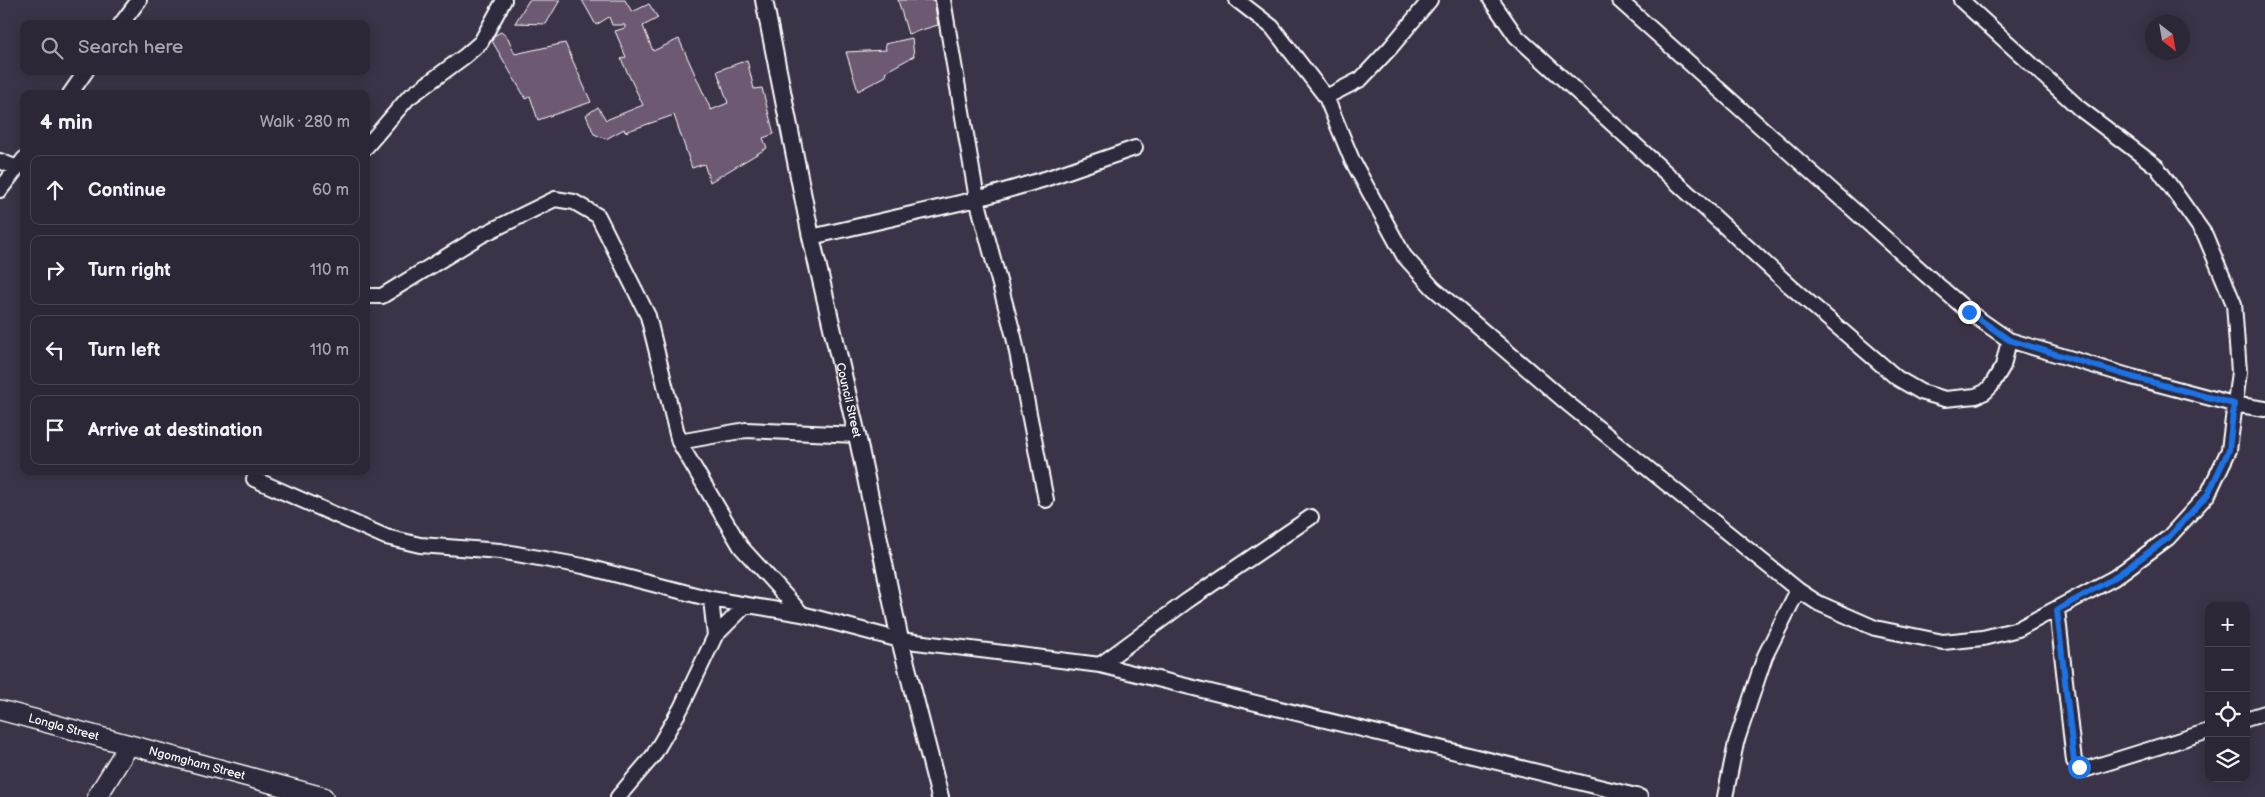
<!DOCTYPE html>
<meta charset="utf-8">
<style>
:root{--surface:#2c2736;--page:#383342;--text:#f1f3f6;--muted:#a6a5ad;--line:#484451}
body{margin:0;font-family:"Balsamiq Sans",sans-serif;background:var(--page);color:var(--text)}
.controls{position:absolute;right:15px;bottom:15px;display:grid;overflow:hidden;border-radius:10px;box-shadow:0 2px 12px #0003}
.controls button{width:45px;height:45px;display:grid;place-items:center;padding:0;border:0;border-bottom:1px solid var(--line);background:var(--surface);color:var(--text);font:25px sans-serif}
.compass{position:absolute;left:2145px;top:15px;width:45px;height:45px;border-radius:50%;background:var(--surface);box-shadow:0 2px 12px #0003;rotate:149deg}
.stop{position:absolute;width:15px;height:15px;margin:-11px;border:4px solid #1a73e8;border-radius:50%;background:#fff}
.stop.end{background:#1a73e8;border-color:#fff;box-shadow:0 1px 5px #0008}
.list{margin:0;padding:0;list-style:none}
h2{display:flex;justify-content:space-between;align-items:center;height:65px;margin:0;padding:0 20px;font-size:21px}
h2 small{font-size:16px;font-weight:400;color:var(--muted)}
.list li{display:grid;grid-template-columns:32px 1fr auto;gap:15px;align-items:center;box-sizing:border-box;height:70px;margin:0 10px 10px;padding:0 10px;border:1px solid var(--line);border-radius:10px}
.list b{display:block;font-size:19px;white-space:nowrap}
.list em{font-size:16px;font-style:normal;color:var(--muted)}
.icon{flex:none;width:28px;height:28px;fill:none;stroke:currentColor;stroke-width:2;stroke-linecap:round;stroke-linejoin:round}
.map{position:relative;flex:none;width:2265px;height:797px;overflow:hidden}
.search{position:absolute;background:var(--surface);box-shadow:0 2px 12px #0003;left:20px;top:20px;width:350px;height:55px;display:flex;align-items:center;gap:12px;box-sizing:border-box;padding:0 18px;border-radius:10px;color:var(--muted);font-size:19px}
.panel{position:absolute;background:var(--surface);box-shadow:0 2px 12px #0003;left:20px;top:90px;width:350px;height:385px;border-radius:10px}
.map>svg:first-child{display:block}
.building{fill:#6d5a72;stroke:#fff}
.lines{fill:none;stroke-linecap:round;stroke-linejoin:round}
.minor-casing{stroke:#fff;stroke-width:18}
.tertiary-casing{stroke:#fff;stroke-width:20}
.secondary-casing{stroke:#fff;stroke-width:22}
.minor{stroke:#2f2a3d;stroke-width:14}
.tertiary{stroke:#2f2a3d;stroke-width:16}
.secondary{stroke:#2f2a3d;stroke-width:19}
.route{stroke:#1a73e8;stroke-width:6}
.labels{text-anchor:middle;stroke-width:4.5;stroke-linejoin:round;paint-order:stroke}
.street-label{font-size:12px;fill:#fff;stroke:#2f2a3d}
</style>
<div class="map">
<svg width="2265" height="797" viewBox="0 0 2265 797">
<rect width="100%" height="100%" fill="#3b3448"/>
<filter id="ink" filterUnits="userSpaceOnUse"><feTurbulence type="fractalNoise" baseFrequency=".02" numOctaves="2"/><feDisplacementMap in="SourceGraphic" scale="10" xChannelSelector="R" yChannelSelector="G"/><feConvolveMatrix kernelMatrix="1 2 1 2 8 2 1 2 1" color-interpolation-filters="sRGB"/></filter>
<g filter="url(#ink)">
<path class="building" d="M529,0H560L546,24L515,23Z
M582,0H625L632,12L649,4L658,18L643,26L653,51L679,39L711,110L728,103L717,71L747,60L754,89L762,88L774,134L763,138L767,148L710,182L704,164L692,168L674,115L625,132L624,129L606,139L594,134L586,115L598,107L606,120L643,105L621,59L626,57L615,31L625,28V25H612L609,17L596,25Z
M898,0H934L938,25L908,34Z
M501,32L508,38L515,54L565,43L591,102L538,120L530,96L526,99L492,41L495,35Z
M912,38L914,56L885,72L886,76L858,91L846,52L886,50L885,44Z"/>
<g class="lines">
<defs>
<path id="minor" d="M943,0L977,199L1014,337L1046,500
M1237,0L1272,27L1326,97L1352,160L1404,256L1433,288L1567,403L1798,590L1818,603L1875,628L1943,642L1983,638L2018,629L2114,578L2168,538L2208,494L2229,450L2239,372L2234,304L2205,235L2157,167L2079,108L1961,0
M1491,0L1516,36L1790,286L1897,378L1921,392L1945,399L1976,396L1985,392L1991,386L2003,366L2009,340
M1619,0L1925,274L1969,312L2009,340L2132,377L2233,404L2265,409
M121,24L139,0
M70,94L86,71
M1326,97L1361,79L1391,47L1430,0
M366,147L408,98L465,56L481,42L504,0
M0,161L17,168
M0,190L24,159
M811,237L977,199L1045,179L1135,148
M366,296H382L480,236L555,199L574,202L598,216L648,316L679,442L741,547L802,614
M679,442L746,430L857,435
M254,479L386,537L420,545L500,551L583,566L711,599L802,614L900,640L1100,665L1640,797
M711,599L715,636
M2057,609L2074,761L2079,767L2087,769L2209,731
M1100,665L1187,601L1311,517
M2246,719L2265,713
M618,797L653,756L681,708L715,636L746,605
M1725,797L1736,743L1765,656L1798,590"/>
<g id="tertiary">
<path id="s1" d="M764,0L811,237L857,435L900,640L940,797"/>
</g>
<g id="secondary">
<path id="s2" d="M0,710L323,797"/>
<path d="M97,797L129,745"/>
</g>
</defs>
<use href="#minor" class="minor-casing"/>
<use href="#tertiary" class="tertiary-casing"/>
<use href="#secondary" class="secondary-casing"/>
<use href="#minor" class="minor"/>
<use href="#tertiary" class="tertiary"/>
<use href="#secondary" class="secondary"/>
</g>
</g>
<g class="lines" filter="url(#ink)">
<path class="route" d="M1969,312L2009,340L2132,377L2234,404L2229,450L2208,494L2168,538L2114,578L2057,610L2074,761L2079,767"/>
</g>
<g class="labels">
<g class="street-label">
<text dy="4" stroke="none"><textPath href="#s1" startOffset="409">Council Street</textPath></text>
<text dy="4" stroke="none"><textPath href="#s2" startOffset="66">Longla Street</textPath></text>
<text dy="4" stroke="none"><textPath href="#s2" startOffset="204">Ngomgham Street</textPath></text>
</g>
</g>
</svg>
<div class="controls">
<button>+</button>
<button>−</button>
<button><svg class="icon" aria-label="locate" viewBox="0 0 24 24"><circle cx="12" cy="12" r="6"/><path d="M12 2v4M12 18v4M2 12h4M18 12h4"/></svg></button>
<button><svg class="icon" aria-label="layers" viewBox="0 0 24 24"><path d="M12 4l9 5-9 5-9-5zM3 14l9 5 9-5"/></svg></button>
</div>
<svg class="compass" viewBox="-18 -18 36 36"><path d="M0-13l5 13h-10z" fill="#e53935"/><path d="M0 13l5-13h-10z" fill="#a6a5ad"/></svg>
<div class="stop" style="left:2079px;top:767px"></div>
<div class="stop end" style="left:1969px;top:312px"></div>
<div class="search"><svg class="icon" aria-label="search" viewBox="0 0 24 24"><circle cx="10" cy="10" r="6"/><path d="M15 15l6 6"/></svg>Search here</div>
<section class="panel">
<h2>4 min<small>Walk · 280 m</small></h2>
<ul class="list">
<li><svg class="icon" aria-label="ahead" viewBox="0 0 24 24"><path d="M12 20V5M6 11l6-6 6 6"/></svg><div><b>Continue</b></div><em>60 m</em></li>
<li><svg class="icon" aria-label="right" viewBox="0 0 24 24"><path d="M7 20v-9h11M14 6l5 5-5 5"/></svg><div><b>Turn right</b></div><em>110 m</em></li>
<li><svg class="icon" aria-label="left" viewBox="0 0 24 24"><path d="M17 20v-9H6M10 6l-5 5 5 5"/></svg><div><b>Turn left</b></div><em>110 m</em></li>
<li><svg class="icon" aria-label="arrive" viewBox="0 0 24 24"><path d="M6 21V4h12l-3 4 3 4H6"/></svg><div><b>Arrive at destination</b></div></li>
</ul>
</section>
</div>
